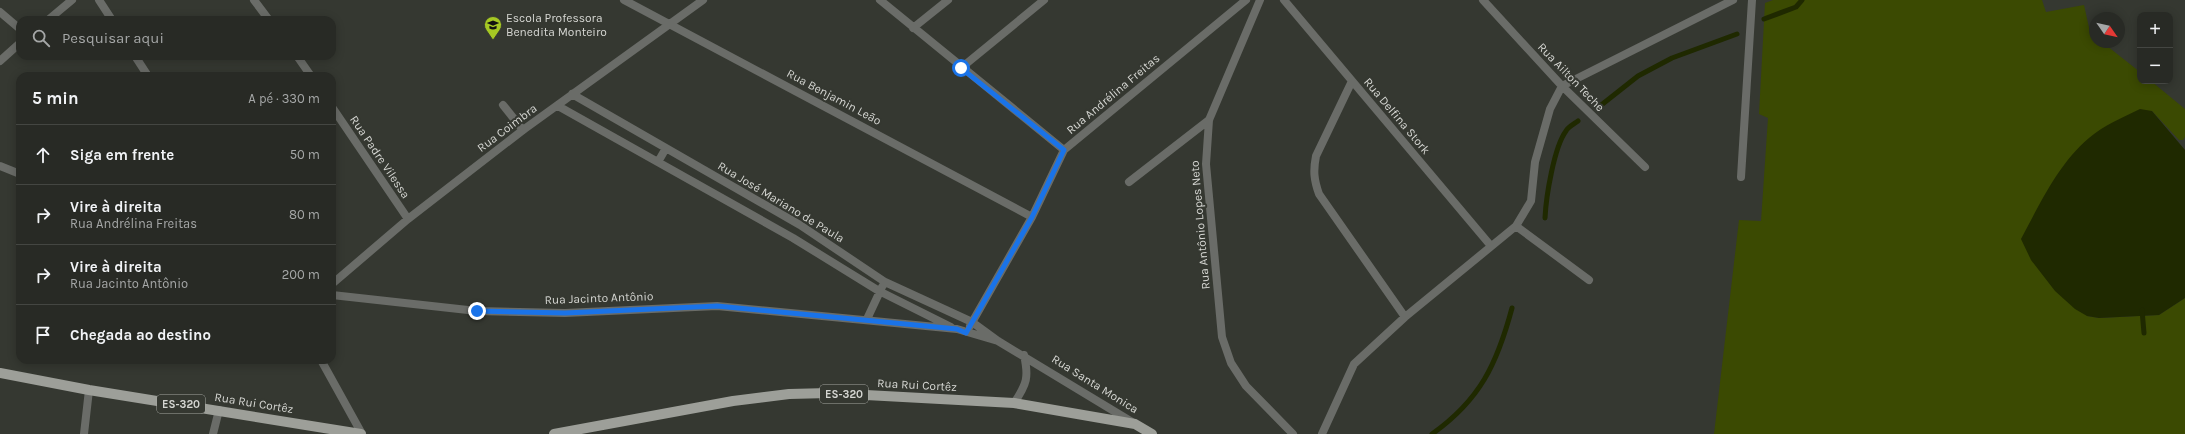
<!DOCTYPE html>
<html lang="pt">
<meta charset="utf-8">
<style>
:root{--surface:#282a25;--page:#30322d;--text:#f1f3f6;--muted:#a5a7a7;--line:#444642}
body{margin:0;font-family:Karla,sans-serif;background:var(--page);color:var(--text)}
.controls{position:absolute;right:12px;top:12px;display:grid;overflow:hidden;border-radius:8px;box-shadow:0 2px 10px #0003}
.controls button{width:36px;height:36px;display:grid;place-items:center;padding:0;border:0;border-bottom:1px solid var(--line);background:var(--surface);color:var(--text);font:20px sans-serif}
.compass{position:absolute;left:2089px;top:12px;width:36px;height:36px;border-radius:50%;background:var(--surface);box-shadow:0 2px 10px #0003;rotate:124deg}
.stop{position:absolute;width:12px;height:12px;margin:-9px;border:3px solid #1a73e8;border-radius:50%;background:#fff}
.stop.end{background:#1a73e8;border-color:#fff;box-shadow:0 1px 4px #0008}
.list{margin:0;padding:0;list-style:none}
h2{display:flex;justify-content:space-between;align-items:center;height:52px;margin:0;padding:0 16px;font-size:17px}
h2 small{font-size:13px;font-weight:400;color:var(--muted)}
.list li{display:grid;grid-template-columns:26px 1fr auto;gap:12px;align-items:center;box-sizing:border-box;height:60px;padding:0 16px;border-top:1px solid var(--line)}
.list b{display:block;font-size:15px;white-space:nowrap}
.list p{margin:0;font-size:13px;white-space:nowrap;color:var(--muted)}
.list em{font-size:13px;font-style:normal;color:var(--muted)}
.icon{flex:none;width:22px;height:22px;fill:none;stroke:currentColor;stroke-width:2;stroke-linecap:round;stroke-linejoin:round}
.map{position:relative;flex:none;width:2185px;height:434px;overflow:hidden}
.search{position:absolute;background:var(--surface);box-shadow:0 2px 10px #0003;left:16px;top:16px;width:320px;height:44px;display:flex;align-items:center;gap:10px;box-sizing:border-box;padding:0 14px;border-radius:12px;color:var(--muted);font-size:15px}
.panel{position:absolute;background:var(--surface);box-shadow:0 2px 10px #0003;left:16px;top:72px;width:320px;height:292px;border-radius:12px}
.map>svg:first-child{display:block}
.green{fill:#3b4a02}
.water{fill:#1f2900}
.lines{fill:none;stroke-linecap:round;stroke-linejoin:round}
.stream{stroke:#1f2900;stroke-width:5}
.service{stroke:#6a6c68;stroke-width:8}
.minor{stroke:#6a6c68;stroke-width:8}
.primary{stroke:#9d9f99;stroke-width:10}
.route{stroke:#1a73e8;stroke-width:5}
.labels{text-anchor:middle;stroke-width:4;stroke-linejoin:round;paint-order:stroke}
.shield{fill:#353831;stroke:#a6a7a2;stroke-width:1}
.shield-label{font-size:11px;font-weight:bold;fill:#d6d7d3}
.poi-label{font-size:12px;fill:#d6d7d3;stroke:#353831;text-anchor:start}
.street-label{font-size:12px;fill:#d6d7d3;stroke:#353831}
</style>
<div class="map">
<svg width="2185" height="434" viewBox="0 0 2185 434">
<rect width="100%" height="100%" fill="#353831"/>
<path class="green" d="M1773,0H2042L2046,12L2084,5L2090,32L2095,36V42H2102L2140,72V81H2151L2185,109V137L2183,140H2179L2152,111L2087,316L2099,318L2159,315L2185,298V434H1714L1739,220L1761,221L1768,118L1759,114L1765,3Z"/>
<path class="water" d="M2140,109L2152,111L2185,150V298L2159,315L2099,318L2087,316L2075,309L2055,291L2031,260L2021,239C2040,204 2058,164 2089,138C2104,125 2122,118 2140,109Z"/>
<g class="lines">
<path class="stream" d="M1764,19L1796,7L1802,0
M1600,106L1638,76L1672,58L1737,34
M1545,218C1546,197 1554,147 1566,131C1568,127 1574,124 1578,121
M2142,310L2144,333
M1432,434C1480,400 1497,364 1512,308"/>
<path class="service" d="M503,105L523,130"/>
<path class="minor" d="M99,0L112,20
M254,0L269,20
M624,0L1032,217
M880,0L1064,150
M1260,0L1209,120L1206,164L1222,337L1231,363L1246,386L1293,434
M1284,0L1491,246
M1483,0L1562,86L1645,167
M0,12L20,29
M48,20L72,0
M913,28L948,0
M135,56L148,76
M297,56L311,76
M0,61L20,43
M961,68L1044,0
M1352,81L1316,156C1313,171 1314,180 1319,194L1405,317
M572,94L800,225L885,282L972,322L998,341L1132,422
M558,106L793,238L879,291L951,327
M332,107L408,219
M658,162L666,148
M0,166L20,174
M1741,177L1752,0
M1129,182L1209,120
M1516,226L1589,280
M332,284L408,219L523,130L703,0
M332,295L477,311L565,313L717,306L957,329L998,341
M867,319L882,287
M970,326L1032,217L1064,150L1246,0
M321,360L362,434
M1014,403C1027,384 1029,377 1024,355
M84,434L89,390
M213,434L219,410
M1322,434L1354,364L1405,317L1516,226L1531,201L1535,162L1550,109L1562,86L1733,0"/>
<path class="primary" d="M0,373L89,390L361,434
M554,434L733,401L789,394L829,393L1014,403L1135,424L1152,434"/>
</g>
<g class="lines">
<path class="route" d="M477,311L565,313L717,306L957,329L966,333L1032,217L1064,150L961,68"/>
</g>
<defs>
<symbol id="school-pin" viewBox="-11 -11 22 30"><path d="M0 17L-7.5 6A9.5 9.5 0 1 1 7.5 6Z" fill="#a5c823" stroke="#353831"/><path d="M0-5L7-2L0 1L-7-2ZM-4 1L0 2.5L4 1V4Q0 6-4 4Z" fill="#111"/></symbol>
</defs>
<g fill-rule="evenodd">
<use href="#school-pin" x="483" y="15" width="20" height="27"/>
</g>
<g class="labels">
<g class="shield">
<rect x="820" y="385" width="48" height="18" rx="3"/>
<rect x="157" y="395" width="48" height="18" rx="3"/>
</g>
<g class="shield-label">
<text x="844" y="398">ES-320</text>
<text x="181" y="408">ES-320</text>
</g>
<g class="poi-label">
<text x="506" y="22">Escola Professora<tspan x="506" dy="14">Benedita Monteiro</tspan></text>
</g>
<g class="street-label">
<text transform="translate(1571 77) rotate(46)" y="4">Rua Ailton Teche</text>
<text transform="translate(1113 94) rotate(-40)" y="4">Rua Andrélina Freitas</text>
<text transform="translate(834 97) rotate(28)" y="4">Rua Benjamin Leão</text>
<text transform="translate(1397 116) rotate(50)" y="4">Rua Delfina Stork</text>
<text transform="translate(507 128) rotate(-37)" y="4">Rua Coimbra</text>
<text transform="translate(380 157) rotate(56)" y="4">Rua Padre Vilessa</text>
<text transform="translate(781 202) rotate(31)" y="4">Rua José Mariano de Paula</text>
<text transform="translate(1200 225) rotate(-95)" y="4">Rua Antônio Lopes Neto</text>
<text transform="translate(599 298) rotate(-2)" y="4">Rua Jacinto Antônio</text>
<text transform="translate(1095 384) rotate(32)" y="4">Rua Santa Monica</text>
<text transform="translate(917 385) rotate(3)" y="4">Rua Rui Cortêz</text>
<text transform="translate(254 403) rotate(9)" y="4">Rua Rui Cortêz</text>
</g>
</g>
</svg>
<div class="controls">
<button>+</button>
<button>−</button>
</div>
<svg class="compass" viewBox="-18 -18 36 36"><path d="M0-13l5 13h-10z" fill="#e53935"/><path d="M0 13l5-13h-10z" fill="#a5a7a7"/></svg>
<div class="stop" style="left:961px;top:68px"></div>
<div class="stop end" style="left:477px;top:311px"></div>
<div class="search"><svg class="icon" aria-label="search" viewBox="0 0 24 24"><circle cx="10" cy="10" r="6"/><path d="M15 15l6 6"/></svg>Pesquisar aqui</div>
<section class="panel">
<h2>5 min<small>A pé · 330 m</small></h2>
<ul class="list">
<li><svg class="icon" aria-label="ahead" viewBox="0 0 24 24"><path d="M12 20V5M6 11l6-6 6 6"/></svg><div><b>Siga em frente</b></div><em>50 m</em></li>
<li><svg class="icon" aria-label="right" viewBox="0 0 24 24"><path d="M7 20v-9h11M14 6l5 5-5 5"/></svg><div><b>Vire à direita</b><p>Rua Andrélina Freitas</p></div><em>80 m</em></li>
<li><svg class="icon" aria-label="right" viewBox="0 0 24 24"><path d="M7 20v-9h11M14 6l5 5-5 5"/></svg><div><b>Vire à direita</b><p>Rua Jacinto Antônio</p></div><em>200 m</em></li>
<li><svg class="icon" aria-label="arrive" viewBox="0 0 24 24"><path d="M6 21V4h12l-3 4 3 4H6"/></svg><div><b>Chegada ao destino</b></div></li>
</ul>
</section>
</div>
